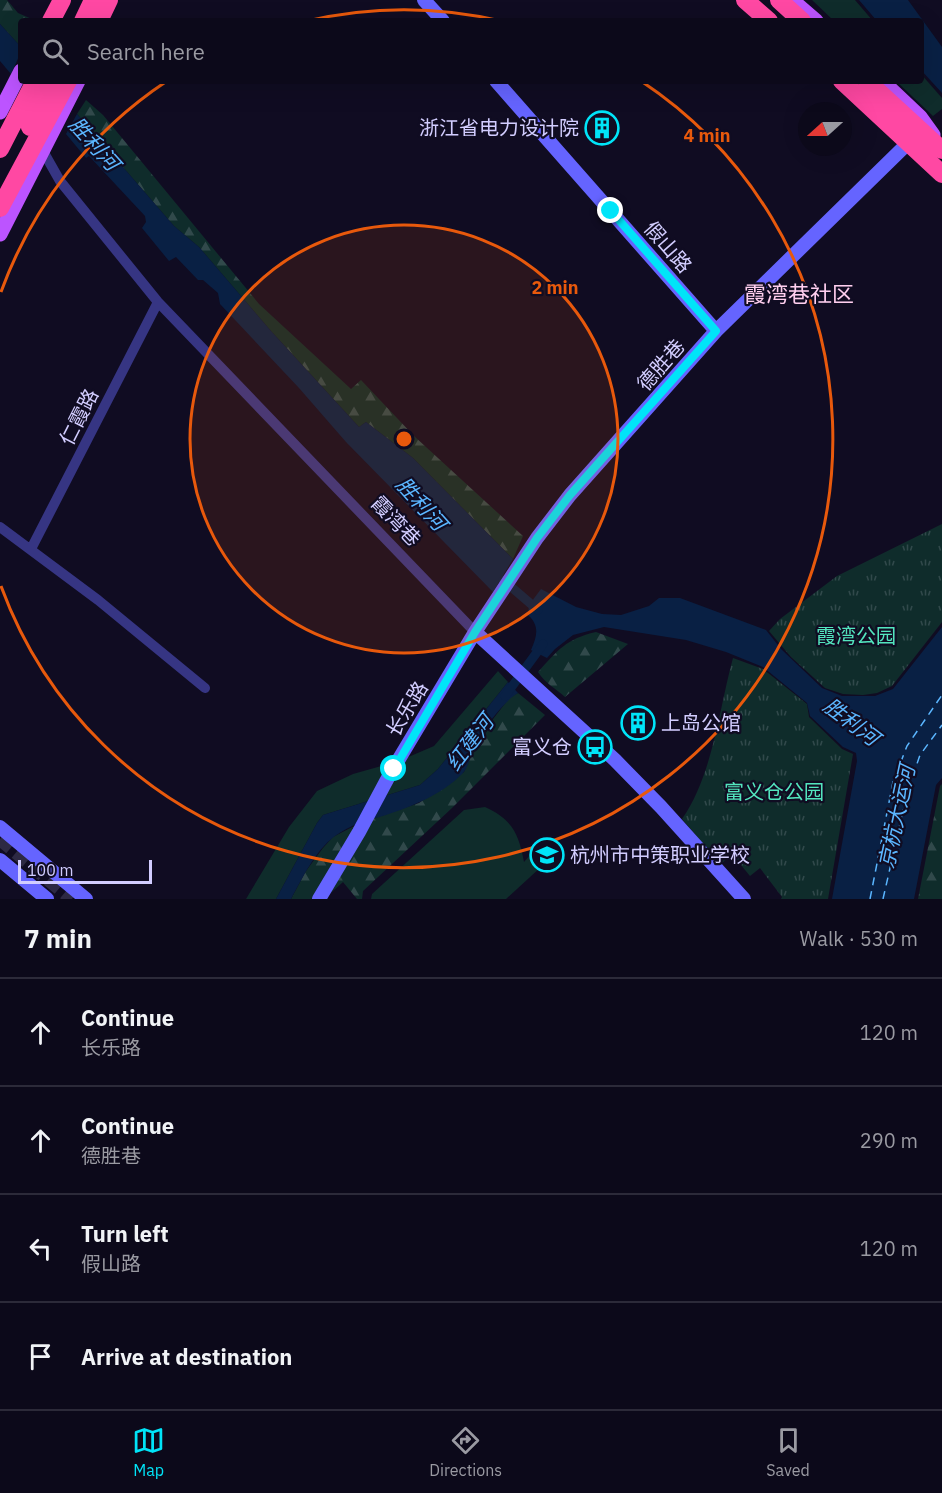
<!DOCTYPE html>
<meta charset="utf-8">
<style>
:root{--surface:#0c091a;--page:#151223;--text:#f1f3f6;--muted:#9a9aa2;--line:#2c2a39;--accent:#00e4f8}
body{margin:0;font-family:"IBM Plex Sans","Noto Sans SC",sans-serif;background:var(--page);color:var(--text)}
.compass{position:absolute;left:798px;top:102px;width:54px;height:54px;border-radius:50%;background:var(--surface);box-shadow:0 6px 24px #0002;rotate:249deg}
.scale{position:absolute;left:18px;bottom:15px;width:134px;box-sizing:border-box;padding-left:6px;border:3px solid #d2cdff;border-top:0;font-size:16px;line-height:21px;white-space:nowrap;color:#d2cdff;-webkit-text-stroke:4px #100c22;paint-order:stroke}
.stop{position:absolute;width:18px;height:18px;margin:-14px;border:4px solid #00e4f8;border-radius:50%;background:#fff}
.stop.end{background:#00e4f8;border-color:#fff;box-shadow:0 2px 6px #0008}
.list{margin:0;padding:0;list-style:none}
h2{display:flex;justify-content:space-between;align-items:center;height:78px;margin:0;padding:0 24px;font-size:26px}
h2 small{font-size:20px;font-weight:400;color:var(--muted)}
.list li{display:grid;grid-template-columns:39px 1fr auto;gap:18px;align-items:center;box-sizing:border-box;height:108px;padding:0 24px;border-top:2px solid var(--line)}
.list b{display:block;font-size:22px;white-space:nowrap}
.list p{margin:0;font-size:20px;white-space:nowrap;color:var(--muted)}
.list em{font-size:20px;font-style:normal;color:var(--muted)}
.icon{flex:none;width:33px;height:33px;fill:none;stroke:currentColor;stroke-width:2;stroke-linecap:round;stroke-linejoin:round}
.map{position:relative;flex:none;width:942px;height:899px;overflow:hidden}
.search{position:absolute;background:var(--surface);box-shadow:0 6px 24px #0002;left:18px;right:18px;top:18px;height:66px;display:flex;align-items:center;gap:15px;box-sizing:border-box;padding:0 21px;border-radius:6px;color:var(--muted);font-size:22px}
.sheet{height:510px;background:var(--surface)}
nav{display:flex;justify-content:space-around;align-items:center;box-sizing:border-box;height:84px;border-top:2px solid var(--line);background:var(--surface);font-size:16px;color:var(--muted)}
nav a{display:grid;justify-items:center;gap:3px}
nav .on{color:var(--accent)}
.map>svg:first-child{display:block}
.grass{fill:#0f2c2b}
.forest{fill:url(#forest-firs)}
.park{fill:url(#park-tufts)}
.water{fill:#092044}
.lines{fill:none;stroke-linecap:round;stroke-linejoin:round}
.canal{stroke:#092044;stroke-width:9}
.ferry{stroke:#5bb6ff;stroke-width:1.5;stroke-dasharray:8 6;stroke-linecap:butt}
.secondary-tunnel{stroke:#2d2943;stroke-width:14;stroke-dasharray:14 7;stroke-linecap:butt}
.street{stroke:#363583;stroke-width:10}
.secondary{stroke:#6564ff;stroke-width:14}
.primary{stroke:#bc54ff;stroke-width:15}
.highway{stroke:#ff48a3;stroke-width:18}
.highway-bridge{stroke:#ff48a3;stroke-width:18}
.route{stroke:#00e4f8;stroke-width:8}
.ring{fill:none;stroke:#e8590c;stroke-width:3}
.labels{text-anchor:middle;stroke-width:4.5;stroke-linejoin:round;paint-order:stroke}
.poi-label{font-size:20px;fill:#d2cdff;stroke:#100c22;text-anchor:end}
.street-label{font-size:20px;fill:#d2cdff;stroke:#100c22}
.park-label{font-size:20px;fill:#53e5be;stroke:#100c22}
.water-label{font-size:21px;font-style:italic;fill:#5bb6ff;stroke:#100c22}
.quarter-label{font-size:22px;fill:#ffcfef;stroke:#100c22}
.centre{fill:#e8590c;stroke:#100c22;stroke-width:3}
.ring-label{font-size:18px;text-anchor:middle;font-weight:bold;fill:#e8590c;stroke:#100c22;stroke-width:4.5;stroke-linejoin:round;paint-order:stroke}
</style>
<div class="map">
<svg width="942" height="899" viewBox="0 0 942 899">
<defs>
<pattern id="forest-firs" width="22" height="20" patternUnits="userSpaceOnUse" patternTransform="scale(1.5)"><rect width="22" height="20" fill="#0f2c2b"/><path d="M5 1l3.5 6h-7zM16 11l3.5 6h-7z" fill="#31494b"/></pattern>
<pattern id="park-tufts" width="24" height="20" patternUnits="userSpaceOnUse" patternTransform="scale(1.5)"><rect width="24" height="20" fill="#0f2c2b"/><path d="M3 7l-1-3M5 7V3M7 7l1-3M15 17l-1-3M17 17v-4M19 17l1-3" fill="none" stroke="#31494b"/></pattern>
</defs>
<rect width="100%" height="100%" fill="#100c22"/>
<path class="grass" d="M812,0H855L873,21H834Z
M921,74L942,98V109L933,116L896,81H921Z
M498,671L508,682L438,769L420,785L323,815L317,823L276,899H246L289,827L317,791L353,774L399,761L434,746Z
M485,807C512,819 519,834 524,862L530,855L541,867L506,899H371L372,894L464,810Z"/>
<path class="forest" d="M0,0H7L18,13L34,20L21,21V47L0,24Z
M86,100L103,115L259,304L351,389L361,380L414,436L523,536L513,559L413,458L366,422L359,427L271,331L199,247L174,226L77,114Z
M596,632L628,644L565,697C555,688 546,684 538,672C558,650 566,639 596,632Z
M518,693L545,715L452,808L363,891L362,899H357L343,882L324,899H291L306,871L323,848L333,837L360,823L419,803L464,772L477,740L510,697Z
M942,784V899H918L940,786Z"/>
<path class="park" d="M942,524V622L892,686L877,693L863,695L843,694L825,688L791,657L769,631L780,619L837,576Z
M733,658L763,669L807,704L809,717L842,749L853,754L828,899H781L782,897L760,868L750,876L732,854L721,864L682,819C713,775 719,709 733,658Z"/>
<path class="water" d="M859,0H908L942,47V93L921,70V21H877Z
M0,24L21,47V52L11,74L0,61Z
M77,114L174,226L199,247L271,331L359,427L366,422L413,458L513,559L493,592L346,442L299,388L220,304L218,293L203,280H198L176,257L169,261L142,228L146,222L145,216L89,156L86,158L66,134Z
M541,589L576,607L602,614L621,615L649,606L659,598H680L766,630L781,649L822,688L842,696H875L893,689L942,627V778L936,785L914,899H832L857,761L856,753L843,747L810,716L807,703L763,667L726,652L686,640L604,627L573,635L555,649L547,658L531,650C537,636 540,626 528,615L529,605Z
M508,682L518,693C505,700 485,727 477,741C471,751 470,766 462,774C441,795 413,806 386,815C368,820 350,825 335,836C315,851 303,877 291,899H276L317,823L323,815L420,785L438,769Z"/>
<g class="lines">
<path class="canal" d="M503,580L538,610
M505,696L543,644"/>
<path class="ferry" d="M870,899L893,782L907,746L942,695
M883,899L907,793L920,755L942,725"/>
<path class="secondary-tunnel" d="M0,839L72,899"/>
<path class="street" d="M43,151L60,181L158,302L475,632
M0,527L98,600L205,688
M31,549L158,302"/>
<path class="secondary" d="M424,0L443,21
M496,81L716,331
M475,632L615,760L661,807L744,899
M0,827L86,899
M0,860L47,899
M319,899L359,832L390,774L475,632L537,538L570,495L716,331L904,147"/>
<path class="primary" d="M793,1L816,21
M882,81L920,117L933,135
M0,112L21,71
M0,234L78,81"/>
<path class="highway" d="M745,0L769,21
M779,0L802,21
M51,21L62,0
M83,21L93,0
M99,21L109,0
M30,127L53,81
M0,149L35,81
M0,208L68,81"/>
<path class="highway-bridge" d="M842,81L942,174
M867,81L942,150"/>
</g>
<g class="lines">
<path class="route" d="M394,769L475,632L537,538L570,495L716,331L611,211"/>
</g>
<circle cx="404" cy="439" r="214" fill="#e8590c" fill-opacity=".12"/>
<g class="ring">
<circle cx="404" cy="439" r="214"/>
<path d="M1 292A429 429 0 0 1 167 81M307 21A429 429 0 0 1 501 21M641 81A429 429 0 1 1 1 586"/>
</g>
<defs>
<symbol id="building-ring" viewBox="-11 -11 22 22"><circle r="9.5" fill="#100c22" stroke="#00e4f8" stroke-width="1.5"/><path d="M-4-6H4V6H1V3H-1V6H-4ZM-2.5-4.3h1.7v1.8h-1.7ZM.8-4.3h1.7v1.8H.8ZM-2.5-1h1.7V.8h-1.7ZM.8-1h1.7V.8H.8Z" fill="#00e4f8"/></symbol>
<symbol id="bus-ring" viewBox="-11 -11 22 22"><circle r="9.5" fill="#100c22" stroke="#00e4f8" stroke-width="1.5"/><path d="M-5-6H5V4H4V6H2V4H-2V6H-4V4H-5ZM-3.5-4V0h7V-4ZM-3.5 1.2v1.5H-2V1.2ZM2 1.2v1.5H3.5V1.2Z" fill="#00e4f8"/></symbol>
<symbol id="school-ring" viewBox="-11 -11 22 22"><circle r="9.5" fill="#100c22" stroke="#00e4f8" stroke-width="1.5"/><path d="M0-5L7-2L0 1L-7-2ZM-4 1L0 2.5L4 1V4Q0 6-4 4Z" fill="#00e4f8"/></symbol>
</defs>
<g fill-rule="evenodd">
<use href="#building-ring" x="583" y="109" width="38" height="38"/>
<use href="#building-ring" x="619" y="704" width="38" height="38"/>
<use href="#bus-ring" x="576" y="728" width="38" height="38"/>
<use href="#school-ring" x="528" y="836" width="38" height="38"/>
</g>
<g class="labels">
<g class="poi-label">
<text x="579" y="135">浙江省电力设计院</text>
<text x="661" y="730" text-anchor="start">上岛公馆</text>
<text x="572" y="754">富义仓</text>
<text x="570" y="862" text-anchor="start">杭州市中策职业学校</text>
</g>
<g class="street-label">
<text transform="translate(668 247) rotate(49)" y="7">假山路</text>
<text transform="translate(661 365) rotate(-49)" y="7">德胜巷</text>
<text transform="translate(79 417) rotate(-63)" y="7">仁霞路</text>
<text transform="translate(396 521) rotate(46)" y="7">霞湾巷</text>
<text transform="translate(407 709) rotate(-59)" y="7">长乐路</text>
</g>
<g class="park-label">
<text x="856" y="643">霞湾公园</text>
<text x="774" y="799">富义仓公园</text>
</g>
<g class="water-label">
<text transform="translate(94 144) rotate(48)" y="7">胜利河</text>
<text transform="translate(421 504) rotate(48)" y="7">胜利河</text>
<text transform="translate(851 722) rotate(37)" y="7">胜利河</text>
<text transform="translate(470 743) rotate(-53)" y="7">红建河</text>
<text transform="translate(897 817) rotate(-78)" y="7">京杭大运河</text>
</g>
<g class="quarter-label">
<text x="799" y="302">霞湾巷社区</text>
</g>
</g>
<circle cx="404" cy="439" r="9" class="centre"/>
<g class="ring-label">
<text x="707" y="142">4 min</text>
<text x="555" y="294">2 min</text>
</g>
</svg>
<svg class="compass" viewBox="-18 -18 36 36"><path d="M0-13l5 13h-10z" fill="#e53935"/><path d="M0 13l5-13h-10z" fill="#9a9aa2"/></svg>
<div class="scale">100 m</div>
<div class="stop" style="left:394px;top:769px"></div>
<div class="stop end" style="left:611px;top:211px"></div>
<div class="search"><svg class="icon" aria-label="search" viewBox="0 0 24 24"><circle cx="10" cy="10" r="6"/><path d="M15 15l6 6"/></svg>Search here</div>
</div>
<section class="sheet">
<h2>7 min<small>Walk · 530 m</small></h2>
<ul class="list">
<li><svg class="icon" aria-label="ahead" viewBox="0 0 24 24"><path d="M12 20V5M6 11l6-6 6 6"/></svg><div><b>Continue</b><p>长乐路</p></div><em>120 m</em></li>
<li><svg class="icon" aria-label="ahead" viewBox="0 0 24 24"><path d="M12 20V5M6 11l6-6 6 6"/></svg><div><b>Continue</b><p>德胜巷</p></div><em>290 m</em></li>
<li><svg class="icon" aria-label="left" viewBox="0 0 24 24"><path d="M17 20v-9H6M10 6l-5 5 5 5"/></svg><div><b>Turn left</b><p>假山路</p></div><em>120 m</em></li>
<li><svg class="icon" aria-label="arrive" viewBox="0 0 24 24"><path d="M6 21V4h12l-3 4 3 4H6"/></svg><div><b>Arrive at destination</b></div></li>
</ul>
</section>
<nav>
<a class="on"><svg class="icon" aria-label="map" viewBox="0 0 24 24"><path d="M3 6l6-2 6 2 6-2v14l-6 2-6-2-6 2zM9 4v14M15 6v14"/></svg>Map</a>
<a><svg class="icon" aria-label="directions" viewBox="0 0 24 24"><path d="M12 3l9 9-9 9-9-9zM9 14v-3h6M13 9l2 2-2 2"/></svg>Directions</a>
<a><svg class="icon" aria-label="saved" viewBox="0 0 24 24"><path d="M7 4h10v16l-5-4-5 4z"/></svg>Saved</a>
</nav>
